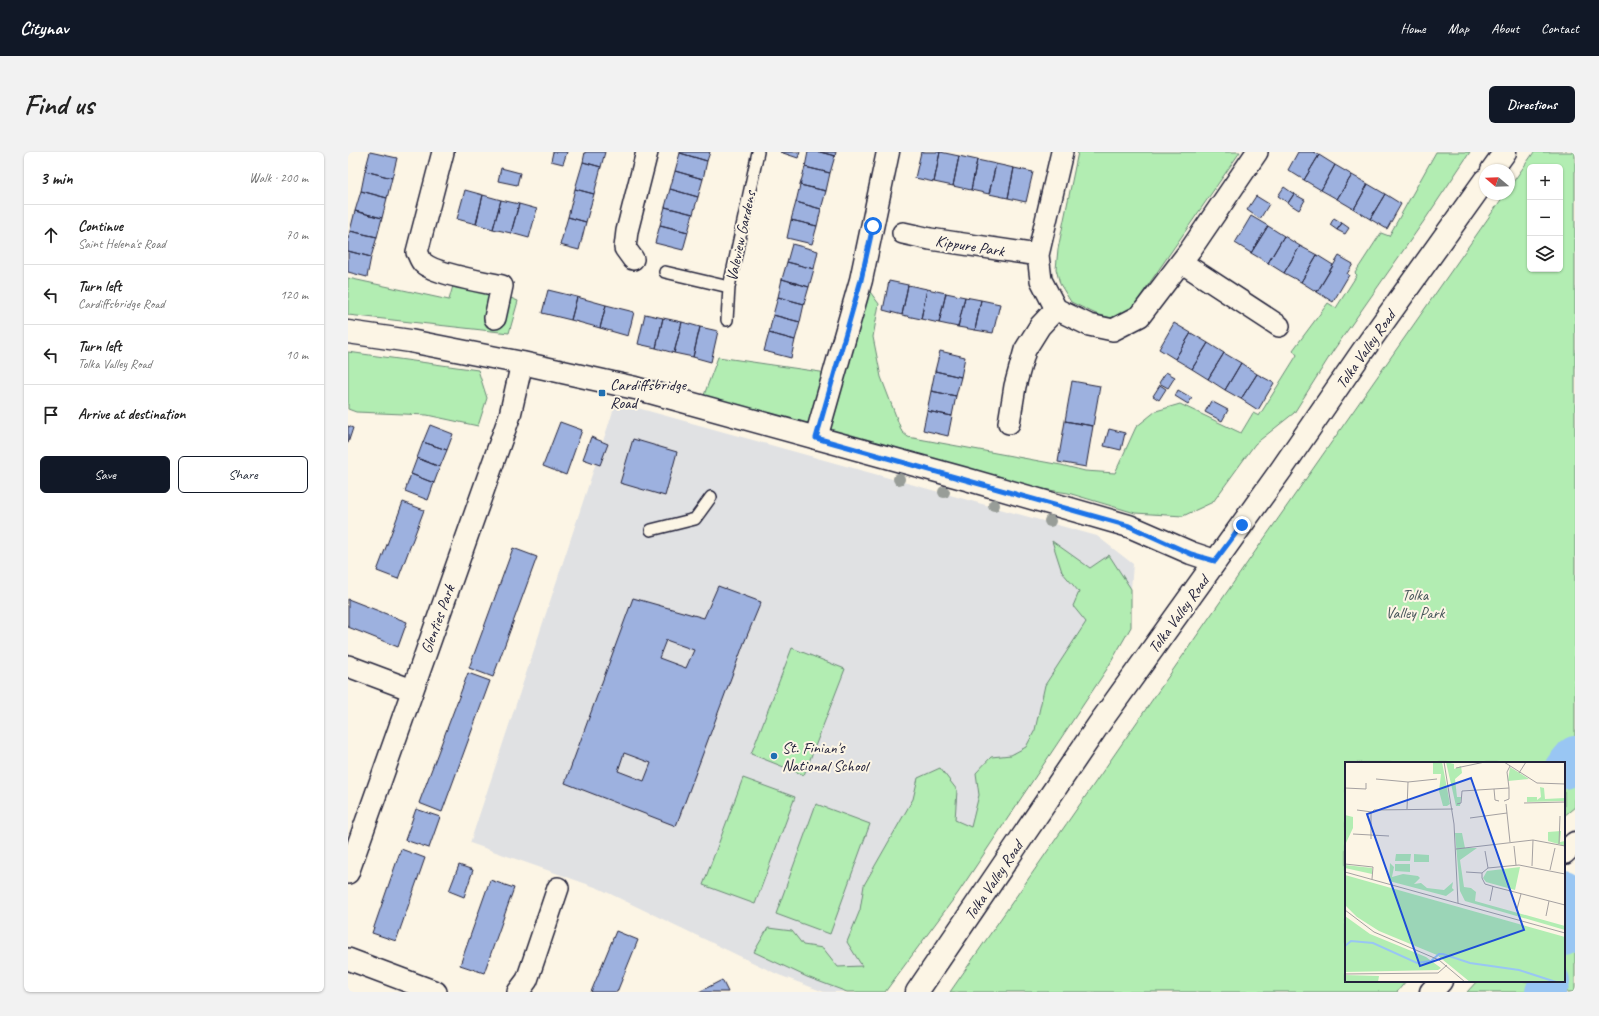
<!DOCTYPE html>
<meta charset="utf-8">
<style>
:root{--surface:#fff;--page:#f2f2f2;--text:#222;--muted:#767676;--line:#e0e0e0;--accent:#111827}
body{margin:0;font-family:Caveat,sans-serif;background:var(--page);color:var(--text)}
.controls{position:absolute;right:12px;top:12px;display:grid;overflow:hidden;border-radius:6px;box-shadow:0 1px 3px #0004}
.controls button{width:36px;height:36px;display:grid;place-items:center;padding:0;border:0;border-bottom:1px solid var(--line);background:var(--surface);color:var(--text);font:20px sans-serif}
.compass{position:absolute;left:1131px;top:12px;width:36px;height:36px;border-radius:50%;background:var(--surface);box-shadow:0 1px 3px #0004;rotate:289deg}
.stop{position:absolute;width:12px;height:12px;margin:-9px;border:3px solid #1a73e8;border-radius:50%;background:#fff}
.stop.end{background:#1a73e8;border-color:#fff;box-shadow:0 1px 4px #0008}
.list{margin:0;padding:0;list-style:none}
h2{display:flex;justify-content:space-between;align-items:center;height:52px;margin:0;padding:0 16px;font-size:17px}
h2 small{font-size:13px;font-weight:400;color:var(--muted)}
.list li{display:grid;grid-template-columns:26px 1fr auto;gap:12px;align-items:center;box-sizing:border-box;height:60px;padding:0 16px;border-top:1px solid var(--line)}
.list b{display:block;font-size:15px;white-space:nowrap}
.list p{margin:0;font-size:13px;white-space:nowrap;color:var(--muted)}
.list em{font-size:13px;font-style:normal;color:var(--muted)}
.actions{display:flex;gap:8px;padding:12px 16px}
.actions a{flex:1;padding:9px 0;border:1px solid var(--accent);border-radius:6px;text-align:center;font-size:14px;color:var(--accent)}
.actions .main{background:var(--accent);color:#fff}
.icon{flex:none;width:22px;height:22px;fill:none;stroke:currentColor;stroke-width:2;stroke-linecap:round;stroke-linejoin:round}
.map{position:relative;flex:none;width:1227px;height:840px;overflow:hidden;border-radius:6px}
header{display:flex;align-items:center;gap:24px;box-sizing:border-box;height:56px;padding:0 20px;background:var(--accent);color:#fff}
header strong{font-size:19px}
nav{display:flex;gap:22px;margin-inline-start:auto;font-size:14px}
.intro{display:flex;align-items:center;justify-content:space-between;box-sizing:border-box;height:96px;padding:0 24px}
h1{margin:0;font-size:28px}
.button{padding:10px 18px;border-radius:6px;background:var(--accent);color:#fff;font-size:14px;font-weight:700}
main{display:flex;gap:24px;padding:0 24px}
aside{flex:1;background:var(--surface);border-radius:6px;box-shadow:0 1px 3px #0004}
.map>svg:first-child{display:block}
.built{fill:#e0e1e3}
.green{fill:#b2edb2;stroke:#6a8876;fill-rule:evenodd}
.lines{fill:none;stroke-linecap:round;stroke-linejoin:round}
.river{stroke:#99c6f3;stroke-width:40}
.building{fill:#9db1df;stroke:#22223b;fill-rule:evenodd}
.service-casing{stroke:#22223b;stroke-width:14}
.minor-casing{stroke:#22223b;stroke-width:24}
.tertiary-casing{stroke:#22223b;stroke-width:25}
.secondary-casing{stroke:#22223b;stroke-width:25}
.service{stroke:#fcf5e5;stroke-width:11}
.minor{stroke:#fcf5e5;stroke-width:21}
.tertiary{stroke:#fcf5e5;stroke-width:22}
.secondary{stroke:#fcf5e5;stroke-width:22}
.tree{fill:#989d98}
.route{stroke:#1a73e8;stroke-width:5}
.poi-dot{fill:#1f6fb2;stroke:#fcf5e5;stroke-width:1.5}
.labels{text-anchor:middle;stroke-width:4;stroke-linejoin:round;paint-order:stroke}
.street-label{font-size:16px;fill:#22223b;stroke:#fcf5e5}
.poi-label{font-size:16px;fill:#22223b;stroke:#fcf5e5;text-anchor:start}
.park-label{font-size:16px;fill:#465559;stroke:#fcf5e5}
.inset-river{fill:none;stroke:#99c6f3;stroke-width:2}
.inset-road{fill:none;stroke:#a5a1a1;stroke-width:1}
.view{fill:#1d4ed8;fill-opacity:0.15;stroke:#1d4ed8;stroke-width:2}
.inset-edge{fill:none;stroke:#22223b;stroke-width:2}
</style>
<header>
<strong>Citynav</strong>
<nav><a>Home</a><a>Map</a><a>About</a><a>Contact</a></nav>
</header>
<div class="intro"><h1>Find us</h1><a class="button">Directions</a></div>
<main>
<aside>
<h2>3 min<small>Walk · 200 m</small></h2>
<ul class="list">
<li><svg class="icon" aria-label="ahead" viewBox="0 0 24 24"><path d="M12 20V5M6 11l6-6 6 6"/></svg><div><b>Continue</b><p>Saint Helena's Road</p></div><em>70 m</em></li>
<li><svg class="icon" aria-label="left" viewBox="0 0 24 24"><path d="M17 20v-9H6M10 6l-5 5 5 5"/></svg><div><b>Turn left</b><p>Cardiffsbridge Road</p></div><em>120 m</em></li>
<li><svg class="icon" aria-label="left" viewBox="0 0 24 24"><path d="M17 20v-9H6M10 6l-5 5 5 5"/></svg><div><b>Turn left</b><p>Tolka Valley Road</p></div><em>10 m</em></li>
<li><svg class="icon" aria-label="arrive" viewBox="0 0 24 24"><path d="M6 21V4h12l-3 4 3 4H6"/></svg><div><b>Arrive at destination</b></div></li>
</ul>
<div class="actions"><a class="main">Save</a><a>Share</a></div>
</aside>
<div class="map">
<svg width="1227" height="840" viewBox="0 0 1227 840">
<rect width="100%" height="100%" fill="#fcf5e5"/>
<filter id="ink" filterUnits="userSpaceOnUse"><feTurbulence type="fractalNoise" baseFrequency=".025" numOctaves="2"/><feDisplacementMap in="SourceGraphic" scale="8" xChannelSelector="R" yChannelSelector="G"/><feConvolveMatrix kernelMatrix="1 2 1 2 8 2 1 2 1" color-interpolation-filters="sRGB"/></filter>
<g filter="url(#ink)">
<path class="built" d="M268,250L749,384L785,412L783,437V475L759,517L610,741L537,840H476L431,823L250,736L122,691Z"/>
<path class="green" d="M730,0H892L785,155L764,166L748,162L723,150L712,132L708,117L710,97Z
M1088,0H1122L1078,66L985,199L946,261L907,292L865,350L835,364L787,361L720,341L619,325L470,285L514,129L531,152L525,185L533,225L554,280L560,285L713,313L737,319L767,321L788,275L808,259L832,252L893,281L905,261L911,264L949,203L945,198L980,151L988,156L1009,123L1007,121L1033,81L1041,84Z
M1186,0H1227V655L1216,664V611H998V829H1058L1049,840H602L897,414L1157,42H1161V36ZM1182,15H1212V117H1182Z
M108,123L170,149L161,181L0,163V126L101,148Z
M0,200L130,218L139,246L130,274L79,263L8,260L0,257Z
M370,205L486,222L468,285L352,254Z
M704,389L742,416L761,403L783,437V475L759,517L610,741L537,840H499L459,825L406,800L420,776L444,779L455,793L475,796L490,815L514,814L499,790L512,758L516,733L565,647L570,626L592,616L609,638L607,668L623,675L631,643L628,621L643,605L663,603L678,595L687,578L697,533L738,470L725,454L731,440L714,420Z
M444,496L497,517L456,623L403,602Z
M395,626L447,645L407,752L355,733Z
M468,652L522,672L482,782L428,762Z
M1227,725V840H1119L1129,829H1216V736Z"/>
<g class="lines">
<path class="river" d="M1216,617L1227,604
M1216,738L1219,746L1216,784
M1197,840L1202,829"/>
</g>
<path class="building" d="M22,0L49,6L44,26L17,19Z
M205,0H219L215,12L203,9Z
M237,0H257L253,15L235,10Z
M332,0H362L359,9L332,1Z
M432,0H452L450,6Z
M460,0H472L487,4L482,21L457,15Z
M472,0H488L487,4Z
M573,0H592L586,30L567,26Z
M592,0L611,4L605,34L586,30Z
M950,0H966L971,3L956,28L940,18Z
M332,1L359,9L355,27L327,19Z
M971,3L987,13L973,38L956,28Z
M611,4L629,8L623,38L605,34Z
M629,8L648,12L641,42L623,38Z
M235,10L253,15L246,42L227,37Z
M648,12L666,16L660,46L641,42Z
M987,13L1004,23L989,47L973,38Z
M457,15L482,21L478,39L452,33Z
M153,16L172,21L169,33L150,29Z
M666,16L685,20L678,50L660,46Z
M17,19L44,26L39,46L13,39Z
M327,19L355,27L350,45L322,37Z
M1004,23L1020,32L1006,57L989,47Z
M1020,32L1037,42L1022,67L1006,57Z
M452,33L478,39L473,57L448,50Z
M936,35L946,42L940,51L930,44Z
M227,37L246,42L238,70L220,65Z
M322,37L350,45L345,62L317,55Z
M117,38L135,43L128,72L109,67Z
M13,39L39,46L34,66L7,59Z
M946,42L957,48L951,58L940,51Z
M1037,42L1053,52L1039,77L1022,67Z
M135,43L153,48L145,77L128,72Z
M908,44L921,52L912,67L899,58Z
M153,48L171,52L163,81L145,77Z
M448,50L473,57L469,74L443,68Z
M171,52L189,57L181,86L163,81Z
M317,55L345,62L340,80L312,73Z
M7,59L34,66L29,85L2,79Z
M903,64L920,74L903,101L887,91Z
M220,65L238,70L231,98L212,93Z
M986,66L994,71L989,78L982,73Z
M443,68L469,74L464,92L439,86Z
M994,71L1001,76L997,82L989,78Z
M312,73L340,80L335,98L307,91Z
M920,74L936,84L920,111L903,101Z
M2,79L29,85L23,105L0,99V88Z
M936,84L952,94L936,121L920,111Z
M444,92L470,99L466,117L439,110Z
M952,94L969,103L953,130L936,121Z
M0,99L23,105L19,125L0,120Z
M969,103L985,113L969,140L953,130Z
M991,104L1005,112L999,122L1001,123L985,150L969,140Z
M439,110L466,117L461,135L434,127Z
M434,127L461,135L456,152L430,145Z
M541,129L560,133L554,163L535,158Z
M560,133L579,137L573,167L554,163Z
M579,137L598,141L591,171L573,167Z
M200,138L229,145L223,168L194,161Z
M598,141L617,145L610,175L591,171Z
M229,145L258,153L252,176L223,168Z
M430,145L456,152L452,170L425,163Z
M617,145L633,148L627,178L610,175Z
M633,148L652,152L645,181L627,178Z
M258,153L286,160L280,184L252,176Z
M297,162L315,166L308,196L290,192Z
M425,163L452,170L447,188L421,181Z
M315,166L334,170L326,201L308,196Z
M334,170L352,175L345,205L326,201Z
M826,171L843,181L827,207L811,197Z
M352,175L370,179L363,210L345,205Z
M421,181L447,188L443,206L416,199Z
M843,181L860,191L844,217L827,207Z
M860,191L876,201L860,227L844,217Z
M592,199L617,205L613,225L587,219Z
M876,201L893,211L877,238L860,227Z
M893,211L909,222L893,247L877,238Z
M587,219L613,225L608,244L583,239Z
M818,220L827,225L820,236L811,231Z
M909,222L926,231L910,258L893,247Z
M724,229L752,234L745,274L717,269Z
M812,233L818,237L811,248L805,244Z
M830,238L844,246L840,252L827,244Z
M583,239L608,244L604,264L579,259Z
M863,249L880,258L874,269L857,260Z
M579,259L604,264L600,284L575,278Z
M717,269L745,274L738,315L710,310Z
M212,270L234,278L218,323L195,314Z
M82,273L105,282L99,298L75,290Z
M0,274L5,276L0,291Z
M761,277L777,281L773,298L756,294Z
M243,285L260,292L252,313L235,307Z
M285,287L329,300L317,344L272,331Z
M75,290L99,298L92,315L69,306Z
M69,306L92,315L86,331L63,322Z
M63,322L86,331L80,348L57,339Z
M55,350L76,358L50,427L29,419Z
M165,396L189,405L145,525L121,516Z
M370,434L413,450L396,491L328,674L217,631L285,446L356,466ZM318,488L346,498L338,516L311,506ZM276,601L303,611L296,629L270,619Z
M0,447L59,470L50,495L0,475Z
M120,521L142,529L94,660L71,651Z
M68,657L92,665L81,696L57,688Z
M53,697L77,706L48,789L24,781Z
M111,713L125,718L116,745L101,739Z
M142,728L166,736L136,821L112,813Z
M268,779L290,788L269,840H243Z
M374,828L380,840H351Z"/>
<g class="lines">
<defs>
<path id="service" d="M317,120L381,135
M379,168L381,135L410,0
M303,378L347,367L363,345"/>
<path id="minor" d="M95,0L69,100C71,103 72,108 75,111C87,122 136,130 154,134L147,166
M714,0L690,103L693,128L708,157L741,173L765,178L792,164L843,97L909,0
M555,81L582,87L690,103
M285,107L277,96L279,79L299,0
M833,110L931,174
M661,271L667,234L677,198L692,174L708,157
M0,514L64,538
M0,721L162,263L174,211
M0,807L88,840
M170,840L179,828L210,736"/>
<path id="tertiary" d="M468,286L513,128L540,0"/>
<path id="secondary" d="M1144,18L1157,0
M0,180L62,189L174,211L287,236L618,327L781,374L843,401L867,409
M1216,701L1227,691
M569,840L751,572L933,318L1014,200L1137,28
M1083,840L1093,829"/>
</defs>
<use href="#service" class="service-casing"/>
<use href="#minor" class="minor-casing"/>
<use href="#tertiary" class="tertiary-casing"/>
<use href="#secondary" class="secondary-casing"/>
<use href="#service" class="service"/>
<use href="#minor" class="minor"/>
<use href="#tertiary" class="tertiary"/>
<use href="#secondary" class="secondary"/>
</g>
<g class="tree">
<circle cx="551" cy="327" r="6"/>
<circle cx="596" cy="340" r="6"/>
<circle cx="646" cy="353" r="6"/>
<circle cx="702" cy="369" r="6"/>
</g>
</g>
<g class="lines" filter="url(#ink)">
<path class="route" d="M525,74L513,128L468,286L781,374L843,402L867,409L894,373"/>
</g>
<g class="poi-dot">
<rect x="250" y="237" width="8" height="8" rx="2"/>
<circle cx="426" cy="604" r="4"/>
</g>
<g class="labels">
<g class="street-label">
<text transform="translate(392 84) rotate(-78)" y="6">Valeview Gardens</text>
<text transform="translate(622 93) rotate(9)" y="6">Kippure Park</text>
<text transform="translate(1017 197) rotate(-55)" y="6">Tolka Valley Road</text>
<text transform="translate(830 462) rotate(-54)" y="6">Tolka Valley Road</text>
<text transform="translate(89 467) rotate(-70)" y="6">Glenties Park</text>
<text transform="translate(645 728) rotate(-56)" y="6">Tolka Valley Road</text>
</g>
<g class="poi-label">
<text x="262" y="238">Cardiffsbridge<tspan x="262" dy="18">Road</tspan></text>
<text x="434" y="601">St. Finian's<tspan x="434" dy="18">National School</tspan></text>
</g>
<g class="park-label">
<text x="1067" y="448">Tolka<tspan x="1067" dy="18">Valley Park</tspan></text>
</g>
</g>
<g transform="translate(997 610)">
<rect width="220" height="220" fill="#fcf5e5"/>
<path d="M88,0H97L105,42L102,44H98L94,29L96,12H88ZM101,0L109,2V7L116,4L117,11L110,17L112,35H116L115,44H111ZM165,5L184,17L163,19ZM195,25L199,26L200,37L220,36V39L182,40V35H192V38L196,35ZM0,53L8,55V66L0,83ZM216,69L215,80L220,79V84L203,79V70ZM110,71H117L120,86H132L115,98L119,125L126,126L131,130L130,139L220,164V168L120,139L115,129ZM51,92H66L65,99H50ZM69,92L84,93V100H69ZM45,101L49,105L47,115L58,112L73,114L75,116L69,122L76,121L82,126L99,128L108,120L107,126L109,128L101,134L44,119ZM50,102H65V110L50,109ZM0,103L27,106V112L0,106ZM175,105L170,128L141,120L138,116L142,109ZM0,113L220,175V220H125L92,193L34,169L12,155L0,143ZM0,154L25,172L81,195L96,206L93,208L0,210ZM0,213L34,214L33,220H0Z" fill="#b2edb2"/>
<path class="inset-river" d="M0,184L6,179L28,181L72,201L86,199L94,192H98L125,201L174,208L211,220"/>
<path class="inset-road" d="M99,0L109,62L113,141M159,0L192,21L220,22M111,6L140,0M174,11L181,0M31,17L63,20L92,17M0,26L21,27V21M149,27L150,38L154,39M159,39L164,37V26M179,41L220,40M112,42L116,41L117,29L164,26L162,10L165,4M161,42L165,80M62,47L63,20M12,48L27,50M125,56L162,51M8,72L44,74M26,77V51L29,48L108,47M214,82L215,54M169,84L171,103M111,87L188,78L220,84M140,89L143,106M0,102L28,105L27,117M187,104L188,78M205,108L210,86M0,110L220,171M121,110L137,111M220,112L174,103L143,106L137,111V116L140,122L150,125L220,143M145,139L148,124M172,147L176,132M0,148L29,170L94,198L120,220M201,154L204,139M0,212L93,211L102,203"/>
<path class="view" d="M126,16L179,168L75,204L22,52Z"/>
<rect width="220" height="220" class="inset-edge"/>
</g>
</svg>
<div class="controls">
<button>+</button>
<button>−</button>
<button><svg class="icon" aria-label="layers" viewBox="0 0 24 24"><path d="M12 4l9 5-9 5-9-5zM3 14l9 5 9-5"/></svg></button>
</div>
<svg class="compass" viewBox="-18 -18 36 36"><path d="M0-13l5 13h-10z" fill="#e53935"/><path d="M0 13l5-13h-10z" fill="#767676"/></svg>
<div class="stop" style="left:525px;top:74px"></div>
<div class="stop end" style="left:894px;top:373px"></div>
</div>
</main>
